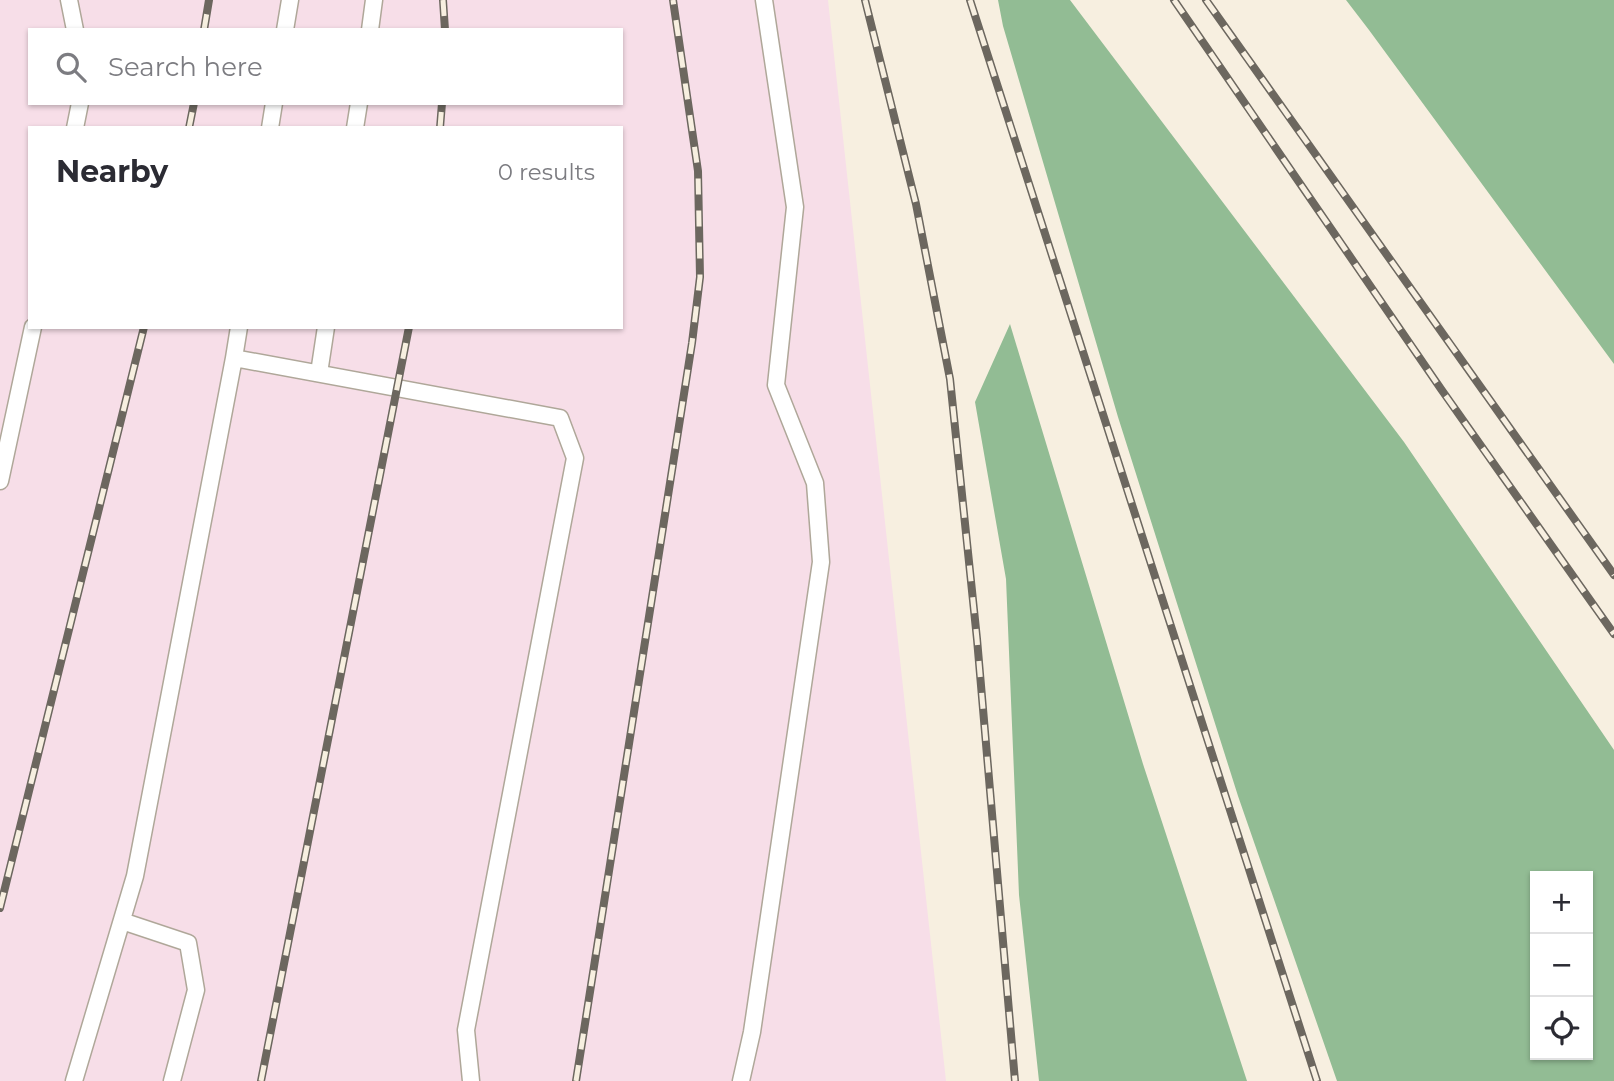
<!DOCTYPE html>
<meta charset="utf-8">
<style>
:root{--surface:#fff;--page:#f7f7f7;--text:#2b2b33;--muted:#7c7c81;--line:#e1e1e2}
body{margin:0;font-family:Montserrat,sans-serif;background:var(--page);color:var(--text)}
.controls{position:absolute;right:21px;bottom:21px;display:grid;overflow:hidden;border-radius:0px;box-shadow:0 2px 5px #0004}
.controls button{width:63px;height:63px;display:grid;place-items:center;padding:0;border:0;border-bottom:2px solid var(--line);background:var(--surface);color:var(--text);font:35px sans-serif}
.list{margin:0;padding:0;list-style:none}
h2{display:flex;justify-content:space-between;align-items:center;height:91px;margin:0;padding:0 28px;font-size:30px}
h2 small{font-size:23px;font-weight:400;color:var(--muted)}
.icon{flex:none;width:38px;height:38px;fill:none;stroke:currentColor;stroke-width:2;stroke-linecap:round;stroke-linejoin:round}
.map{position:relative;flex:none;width:1614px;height:1081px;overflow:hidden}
.search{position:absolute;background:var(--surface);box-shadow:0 2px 5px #0004;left:28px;top:28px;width:595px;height:77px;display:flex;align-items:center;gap:18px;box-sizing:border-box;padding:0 24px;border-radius:0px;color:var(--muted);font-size:26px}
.panel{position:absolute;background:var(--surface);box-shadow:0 2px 5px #0004;left:28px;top:126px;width:595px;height:203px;border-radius:0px}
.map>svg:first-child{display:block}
.industrial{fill:#f7dee8;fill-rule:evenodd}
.forest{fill:#92bc94;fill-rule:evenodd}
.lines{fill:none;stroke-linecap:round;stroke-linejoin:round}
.lane-casing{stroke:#afa799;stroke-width:19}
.lane{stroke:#fff;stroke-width:16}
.rail-casing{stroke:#6c675f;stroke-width:8}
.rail{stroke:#f7efe0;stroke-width:5;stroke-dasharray:16;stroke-linecap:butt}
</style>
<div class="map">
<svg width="1614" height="1081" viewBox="0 0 1614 1081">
<rect width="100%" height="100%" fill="#f7efe0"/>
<path class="industrial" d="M0,0H828L946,1081H0ZM30,30H621V103H30ZM30,128H621V327H30Z"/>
<path class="forest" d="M998,0H1070L1404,442L1614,750V1081H1337L1238,796L1118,417L1003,26ZM1588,876V1055H1535V876Z
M1346,0H1614V364L1369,30Z
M1010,324L1143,764L1247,1081H1039L1019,895L1006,579L975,402Z"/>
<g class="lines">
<defs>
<path id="lane" d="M69,0L75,30
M285,30L290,0
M370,30L374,0
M75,128L80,103
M270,128L274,103
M355,128L359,103
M234,358L239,327
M319,373L326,327
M0,481L33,327
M122,921L188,943L196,990L172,1081
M74,1081L135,876L234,358L560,418L575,458L466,1030L471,1081
M741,1081L752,1032L821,562L815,483L776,385L795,207L764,0"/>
</defs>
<use href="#lane" class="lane-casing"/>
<use href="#lane" class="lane"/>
<defs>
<path id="rail" d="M443,0L445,30
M865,0L916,204L950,379L977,639L1015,1081
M970,0L1317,1081
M1174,0L1441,389L1614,634
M1206,0L1614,575
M204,30L209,0
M189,128L194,103
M440,128L442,103
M0,908L144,327
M261,1081L409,327
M576,1081L692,343L700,277L698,171L673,0"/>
</defs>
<use href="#rail" class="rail-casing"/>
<use href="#rail" class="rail"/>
</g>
</svg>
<div class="controls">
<button>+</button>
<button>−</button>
<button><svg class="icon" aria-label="locate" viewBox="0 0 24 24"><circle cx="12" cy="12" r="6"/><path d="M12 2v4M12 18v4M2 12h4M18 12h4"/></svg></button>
</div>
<div class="search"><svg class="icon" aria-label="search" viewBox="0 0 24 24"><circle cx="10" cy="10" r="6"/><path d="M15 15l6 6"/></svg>Search here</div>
<section class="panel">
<h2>Nearby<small>0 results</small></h2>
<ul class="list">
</ul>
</section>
</div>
